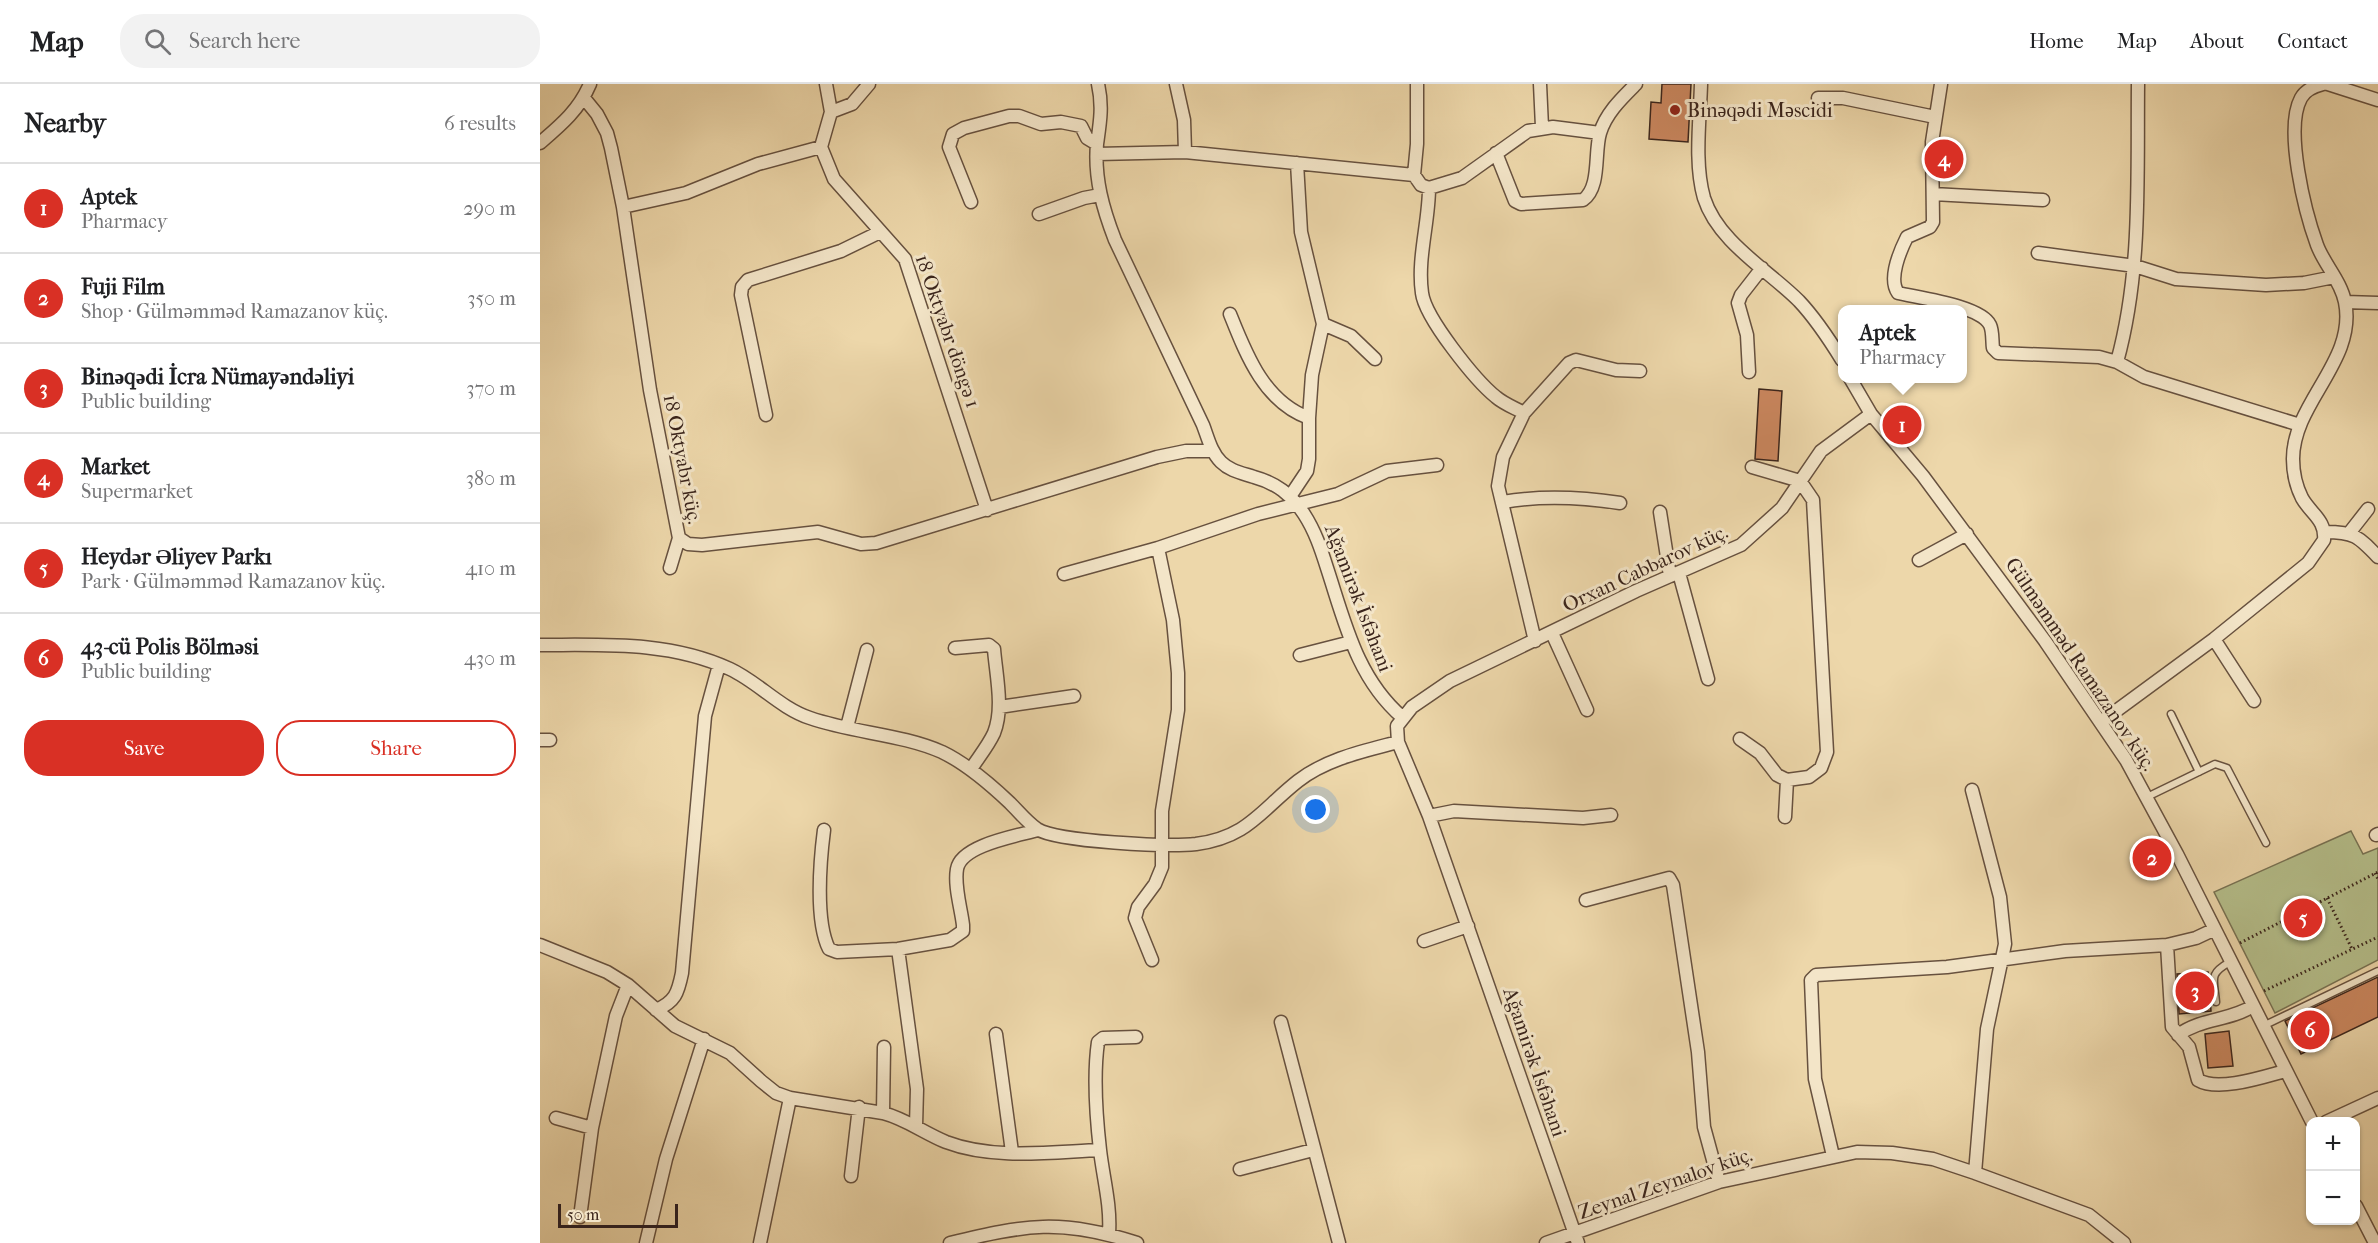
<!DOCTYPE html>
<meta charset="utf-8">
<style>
:root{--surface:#fff;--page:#f2f2f2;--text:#202124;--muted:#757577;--line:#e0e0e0;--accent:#d93025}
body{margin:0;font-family:"IM FELL French Canon",serif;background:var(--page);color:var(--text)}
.controls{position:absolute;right:18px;bottom:18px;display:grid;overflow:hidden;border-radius:12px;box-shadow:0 2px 4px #0004}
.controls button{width:54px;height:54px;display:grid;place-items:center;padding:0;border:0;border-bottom:2px solid var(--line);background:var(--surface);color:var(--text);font:30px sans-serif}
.scale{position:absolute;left:18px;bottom:15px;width:120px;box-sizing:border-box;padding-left:6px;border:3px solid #3a241b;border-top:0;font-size:16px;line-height:21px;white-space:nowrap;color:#3a241b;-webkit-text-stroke:4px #f3e5c8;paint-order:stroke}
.you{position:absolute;left:776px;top:726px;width:21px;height:21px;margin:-15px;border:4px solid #fff;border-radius:50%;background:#1a73e8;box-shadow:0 0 0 9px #1a73e833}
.badge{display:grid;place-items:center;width:39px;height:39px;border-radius:50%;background:var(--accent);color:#fff;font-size:20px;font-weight:700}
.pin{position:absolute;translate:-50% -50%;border:3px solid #fff;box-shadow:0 2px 6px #0006}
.popup{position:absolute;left:1298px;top:221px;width:129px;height:78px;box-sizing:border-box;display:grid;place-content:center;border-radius:12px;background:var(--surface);filter:drop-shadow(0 2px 4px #0005);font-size:20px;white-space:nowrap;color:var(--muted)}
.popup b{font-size:22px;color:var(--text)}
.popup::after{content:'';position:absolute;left:50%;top:100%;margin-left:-12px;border:12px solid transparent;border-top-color:var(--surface)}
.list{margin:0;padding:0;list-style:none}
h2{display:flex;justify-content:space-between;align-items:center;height:78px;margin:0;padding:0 24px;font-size:26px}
h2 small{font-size:20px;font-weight:400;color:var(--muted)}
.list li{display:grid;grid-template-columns:39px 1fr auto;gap:18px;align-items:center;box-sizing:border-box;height:90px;padding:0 24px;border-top:2px solid var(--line)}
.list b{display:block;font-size:22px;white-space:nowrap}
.list p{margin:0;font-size:20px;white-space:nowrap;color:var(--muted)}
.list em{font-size:20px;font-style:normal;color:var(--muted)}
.actions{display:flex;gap:12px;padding:18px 24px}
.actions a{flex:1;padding:14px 0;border:2px solid var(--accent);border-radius:24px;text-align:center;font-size:21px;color:var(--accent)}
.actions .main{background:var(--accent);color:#fff}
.icon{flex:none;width:33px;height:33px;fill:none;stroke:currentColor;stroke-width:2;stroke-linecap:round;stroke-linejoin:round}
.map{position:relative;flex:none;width:1838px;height:1159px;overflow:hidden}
header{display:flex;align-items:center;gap:36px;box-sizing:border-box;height:84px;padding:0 30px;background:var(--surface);border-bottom:2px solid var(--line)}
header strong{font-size:28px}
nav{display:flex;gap:33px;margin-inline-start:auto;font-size:21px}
.search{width:420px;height:54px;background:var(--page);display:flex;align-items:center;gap:15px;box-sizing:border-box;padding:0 21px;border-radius:24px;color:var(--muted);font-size:22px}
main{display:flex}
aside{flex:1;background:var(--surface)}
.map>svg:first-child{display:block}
.green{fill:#b5bf8b;stroke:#787253;stroke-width:1.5}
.building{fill:#cb875f;stroke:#3a241b;stroke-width:1.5}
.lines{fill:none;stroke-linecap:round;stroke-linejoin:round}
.service-casing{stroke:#67513f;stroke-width:9}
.minor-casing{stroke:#67513f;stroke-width:15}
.path{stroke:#3a241b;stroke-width:3;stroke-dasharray:1.5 3;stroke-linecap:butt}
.service{stroke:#f3e5c8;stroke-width:6}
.minor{stroke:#f3e5c8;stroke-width:12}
.poi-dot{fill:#8f2418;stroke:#f3e5c8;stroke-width:2}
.labels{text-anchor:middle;stroke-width:6;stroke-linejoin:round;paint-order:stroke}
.poi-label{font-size:20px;fill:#3a241b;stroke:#f3e5c8;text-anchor:start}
.street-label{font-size:20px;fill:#3a241b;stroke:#f3e5c8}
</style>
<header>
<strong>Map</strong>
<div class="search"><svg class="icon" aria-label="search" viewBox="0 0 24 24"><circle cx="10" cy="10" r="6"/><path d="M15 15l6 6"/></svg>Search here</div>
<nav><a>Home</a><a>Map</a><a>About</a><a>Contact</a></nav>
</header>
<main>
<aside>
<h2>Nearby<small>6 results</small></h2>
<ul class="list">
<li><span class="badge">1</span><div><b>Aptek</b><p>Pharmacy</p></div><em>290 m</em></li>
<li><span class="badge">2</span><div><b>Fuji Film</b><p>Shop · Gülməmməd Ramazanov küç.</p></div><em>350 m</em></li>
<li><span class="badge">3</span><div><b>Binəqədi İcra Nümayəndəliyi</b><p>Public building</p></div><em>370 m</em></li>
<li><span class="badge">4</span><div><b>Market</b><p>Supermarket</p></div><em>380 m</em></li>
<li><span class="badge">5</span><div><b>Heydər Əliyev Parkı</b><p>Park · Gülməmməd Ramazanov küç.</p></div><em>410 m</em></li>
<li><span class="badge">6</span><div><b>43-cü Polis Bölməsi</b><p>Public building</p></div><em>430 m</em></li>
</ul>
<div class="actions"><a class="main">Save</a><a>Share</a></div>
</aside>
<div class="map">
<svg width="1838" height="1159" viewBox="0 0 1838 1159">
<rect width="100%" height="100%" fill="#edd7aa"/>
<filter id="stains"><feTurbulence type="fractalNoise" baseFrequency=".00333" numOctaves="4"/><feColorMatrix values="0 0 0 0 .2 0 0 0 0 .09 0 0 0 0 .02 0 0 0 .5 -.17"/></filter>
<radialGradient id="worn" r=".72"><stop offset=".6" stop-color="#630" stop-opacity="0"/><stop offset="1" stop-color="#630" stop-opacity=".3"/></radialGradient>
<path class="green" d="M1811,747L1823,770L1838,764V876L1735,929L1674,808Z"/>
<path class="building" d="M1122,0H1151L1148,58L1109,55L1111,18L1121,19Z
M1219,305L1242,307L1238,377L1215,375Z
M1668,888L1671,927L1639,930L1637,890Z
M1838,893V933L1761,970L1745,937Z
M1689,947L1693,982L1668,984L1665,950Z"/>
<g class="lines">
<defs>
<path id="service" d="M1631,630L1659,688
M1607,713L1675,680L1687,684L1726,759
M1676,918C1674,895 1668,890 1690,878
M1723,942L1838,887"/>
<path id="minor" d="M286,0L291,28L281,63L294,95L365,175L447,426
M558,0C563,22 560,39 557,60C554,94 563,125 575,156L663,341C668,354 671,368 681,378C690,387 702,389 714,393C736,399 751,410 764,430C775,447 781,465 787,484C805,539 817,594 862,633
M636,0L644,36L645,68
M877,0V60L874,91L881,101L889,104C889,138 877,175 882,209C885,234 936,297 956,313C964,320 975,324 984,329L963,373L958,402L995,557
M1000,0L1002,43
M1161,0C1160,36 1154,79 1164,114C1178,158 1228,186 1259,217C1276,235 1289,255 1302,276
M1401,0L1392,58L1393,138L1390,143L1367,153C1360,167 1348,195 1358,209C1379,214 1441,222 1450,241C1453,247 1452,257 1453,264L1458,269L1559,273L1577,278L1604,293L1760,341
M1788,0L1838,16
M44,14L57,30L67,49L71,64L83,123L110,306L139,454L148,460L162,461L278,448L321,460L336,459L617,373L646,367H673
M1278,14H1303L1395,33
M291,28L312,20L329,0
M0,59C21,41 39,26 50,0
M956,69L975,117L981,120L1043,116C1061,103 1054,69 1060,49C1066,29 1082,14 1096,0
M557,70L645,68L874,91
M889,104L922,94L988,47L1013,43L1060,49
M1393,110L1503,116
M431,118L409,63L413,50L424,44L469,32H479L501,40L521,38L541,42L547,54L557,60
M83,123L146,109L218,80L281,63
M499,130L544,114L560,111
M1498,169L1595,182L1636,195L1726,201L1764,199L1794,193
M1805,218L1838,219
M690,230C706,270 724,318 769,334
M783,240L811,252L835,275
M1577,278C1602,187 1597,94 1598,0
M1209,288L1207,251L1198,219L1201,211L1222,184
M1310,294L1331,330L1383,392L1505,557L1586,676L1637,770L1772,1038
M984,329L1029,279L1036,276L1076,286L1100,287
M226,331L201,211L202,203L208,196L301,167L340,148
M751,411L767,387L769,375V334L772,291L783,240L761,148L757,79
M963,418C1003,411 1040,413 1080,419
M1120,428L1130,492
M1785,448C1814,448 1818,452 1838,473
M1810,448L1828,425
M1379,476L1427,450
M130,484L139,454
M1139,489L1168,595
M524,490L618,464
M1012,549L1047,626
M1674,555L1714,617
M0,561C65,561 129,557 190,585C218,598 240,624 270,634C313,649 361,650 402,668C427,680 450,700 470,719C479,728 487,738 497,745C518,758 629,763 656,760C708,753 720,727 758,697C786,675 824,667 858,658
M415,564L449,561L454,565C456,591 464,624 454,649C448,662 438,674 431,685
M760,571L811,558
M459,623L534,612
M1561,638L1674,555L1768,479L1784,456C1786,436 1771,430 1762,414C1756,402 1753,388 1753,375C1753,318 1817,277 1805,218C1801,197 1784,180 1777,161C1765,128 1744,45 1761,14C1766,5 1775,2 1783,0
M307,643L327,566
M1200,655L1220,669L1237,691L1247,696L1269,693L1281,684L1287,668L1273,416L1260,397L1212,383
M0,656H10
M1432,706L1460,813L1465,860L1447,945L1435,1089
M889,732L914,727L1043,734L1071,731
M1245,733L1247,696
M284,746C280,777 275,837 289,865L297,868L358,865L410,856L423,847V841C421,824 414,802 417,785C421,761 477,752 498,746
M1836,751L1838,750
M1046,816L1129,794L1133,801L1158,968L1164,1043L1179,1098
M884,857L928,842
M0,861L67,888L88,901L135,942L190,969L221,997L236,1009L250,1014L343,1029C366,1035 384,1049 406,1058C453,1076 511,1068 560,1066
M1627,861L1632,943L1649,963L1658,996C1678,1008 1723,993 1745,987
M358,865L377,1005L376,1042
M612,876L595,834L598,823L615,800L622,783V727L638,626V589L633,536L618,464L718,430L798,410L847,387L897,381
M116,926C135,918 138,909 142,889L165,632L179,581
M741,938L799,1159
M456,950L472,1068
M1638,951C1661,934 1689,937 1713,922
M343,1029L344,963
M16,1034L52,1044
M1786,1038L1838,1014
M1293,1072L1275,995L1271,896L1276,891L1407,883L1525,867L1627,861L1656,854L1673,846
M700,1085L773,1066
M311,1092L319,1023
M1816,1122L1835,1159
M40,1133L52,1044L76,932L88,901
M569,1149C571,1121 563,1093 560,1066C556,1031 553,993 558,958L563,954L596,953
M106,1159L126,1075L164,955
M220,1159L250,1014
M410,1159C486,1141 520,1134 597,1159
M1006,1159L1179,1098L1317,1068L1352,1069L1393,1075L1435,1089L1549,1131L1584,1159
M1038,1159L889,732L858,658L857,642L872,623L910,597L1096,507L1201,461L1242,424L1281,367L1331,330"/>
</defs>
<use href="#service" class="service-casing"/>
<use href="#minor" class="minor-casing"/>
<path class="path" d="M1835,789L1838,795
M1787,814L1812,865
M1700,859L1838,788
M1724,907L1838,853"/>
<use href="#service" class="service"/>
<use href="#minor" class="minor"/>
</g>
<circle class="poi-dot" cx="1135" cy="26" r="6"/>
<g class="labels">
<g class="poi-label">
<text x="1147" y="33">Binəqədi Məscidi</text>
</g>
<g class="street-label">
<text transform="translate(408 247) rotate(71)" y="7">18 Oktyabr döngə 1</text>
<text transform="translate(143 375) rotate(79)" y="7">18 Oktyabr küç.</text>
<text transform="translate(1105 484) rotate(-25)" y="7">Orxan Cabbarov küç.</text>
<text transform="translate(819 514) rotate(69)" y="7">Ağamirək İsfəhani</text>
<text transform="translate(1541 580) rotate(56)" y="7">Gülməmməd Ramazanov küç.</text>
<text transform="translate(995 978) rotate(71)" y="7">Ağamirək İsfəhani</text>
<text transform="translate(1125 1099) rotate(-19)" y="7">Zeynal Zeynalov küç.</text>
</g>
</g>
<rect width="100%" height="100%" filter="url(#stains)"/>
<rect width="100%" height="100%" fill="url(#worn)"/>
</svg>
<div class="controls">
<button>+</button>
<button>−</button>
</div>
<div class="scale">50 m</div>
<div class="you"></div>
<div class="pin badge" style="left:1362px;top:341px">1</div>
<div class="popup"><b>Aptek</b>Pharmacy</div>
<div class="pin badge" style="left:1612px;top:774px">2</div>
<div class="pin badge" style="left:1655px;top:907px">3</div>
<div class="pin badge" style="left:1404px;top:75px">4</div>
<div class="pin badge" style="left:1763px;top:834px">5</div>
<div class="pin badge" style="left:1770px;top:946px">6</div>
</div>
</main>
